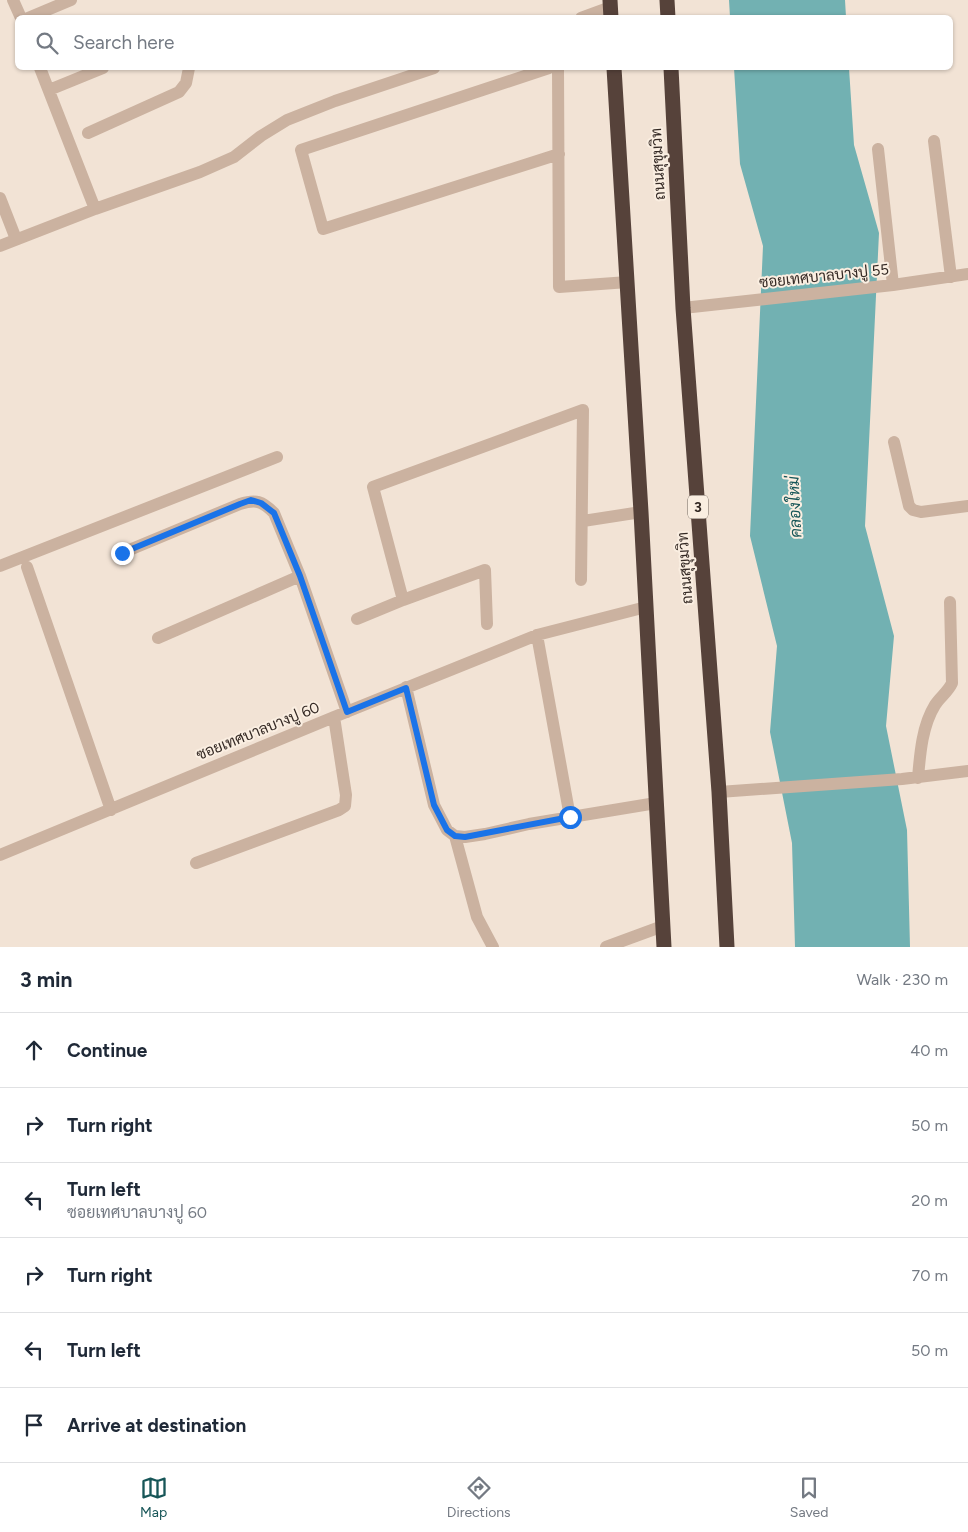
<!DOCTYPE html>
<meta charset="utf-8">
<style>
:root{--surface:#fff;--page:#f6f6f7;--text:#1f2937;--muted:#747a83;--line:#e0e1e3;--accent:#175658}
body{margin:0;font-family:Figtree,Sarabun,sans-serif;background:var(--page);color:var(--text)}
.stop{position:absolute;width:15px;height:15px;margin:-11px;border:4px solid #1a73e8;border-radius:50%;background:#fff}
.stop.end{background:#1a73e8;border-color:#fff;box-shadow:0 1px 5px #0008}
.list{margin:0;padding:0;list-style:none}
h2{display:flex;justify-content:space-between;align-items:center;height:65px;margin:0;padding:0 20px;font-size:21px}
h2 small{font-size:16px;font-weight:400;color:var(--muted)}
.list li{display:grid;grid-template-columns:32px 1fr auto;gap:15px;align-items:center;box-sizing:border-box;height:75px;padding:0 20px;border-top:1px solid var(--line)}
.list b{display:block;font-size:19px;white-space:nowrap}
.list p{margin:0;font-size:16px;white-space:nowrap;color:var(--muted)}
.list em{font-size:16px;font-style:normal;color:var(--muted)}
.icon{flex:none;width:28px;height:28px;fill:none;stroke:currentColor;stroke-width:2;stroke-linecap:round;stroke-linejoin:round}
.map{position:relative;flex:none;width:968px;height:947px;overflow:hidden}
.search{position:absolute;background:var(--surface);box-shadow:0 1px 4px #0004;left:15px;right:15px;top:15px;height:55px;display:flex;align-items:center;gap:12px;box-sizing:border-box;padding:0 18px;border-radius:8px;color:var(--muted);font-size:19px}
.sheet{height:515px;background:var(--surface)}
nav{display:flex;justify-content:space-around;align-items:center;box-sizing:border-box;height:70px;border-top:1px solid var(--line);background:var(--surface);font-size:14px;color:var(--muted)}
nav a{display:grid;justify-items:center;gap:2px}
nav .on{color:var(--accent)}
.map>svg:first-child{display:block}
.water{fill:#72b1b2}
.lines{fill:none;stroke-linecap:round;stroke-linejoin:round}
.minor{stroke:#cbb2a0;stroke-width:12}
.highway{stroke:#56423a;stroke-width:15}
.route{stroke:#1a73e8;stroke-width:6}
.labels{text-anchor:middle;stroke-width:4;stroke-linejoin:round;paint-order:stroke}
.shield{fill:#faeee1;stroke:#6f645d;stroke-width:1}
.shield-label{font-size:14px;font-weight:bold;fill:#342924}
.street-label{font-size:15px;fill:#342924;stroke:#faeee1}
.water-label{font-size:16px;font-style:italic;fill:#175658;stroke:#faeee1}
</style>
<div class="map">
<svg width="968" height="947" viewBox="0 0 968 947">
<rect width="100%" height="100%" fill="#f2e3d5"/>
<path class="water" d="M729,0H845L846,17H730Z
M734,68H849L854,145L879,233L865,526L894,636L886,726L907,830L910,947H795L792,843L770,732L777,646L750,536L763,246L740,164Z"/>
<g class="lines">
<path class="minor" d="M13,0L21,18
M28,18L71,0
M581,18L611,7
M40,68L95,209
M549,68L301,150L323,229L559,154
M558,68L559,287L628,282
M49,90L103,68
M88,133L179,92L186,83L189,68
M934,141L951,277
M878,149L893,285
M0,198L16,239
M0,246L95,209L200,172L234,157L261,136L287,120L335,101L434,68
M683,308L893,285L968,274
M894,442L909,506L913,510L921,512L968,506
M583,521L641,512
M122,553L240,504C256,499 262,501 274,513L300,576L347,712
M0,566L277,457
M27,567L111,810
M403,600L373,487L583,410L581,580
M357,619L403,600L485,570L487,624
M537,635L570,817
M158,638L300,576
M406,687L434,805L447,830L455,836L465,837L485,834L529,824L656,803
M918,778C920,754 922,726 935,705C940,697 948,692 952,683L950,602
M719,792L902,779L968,771
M455,836L477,917L493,947
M0,855L334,717L537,635L646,607
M196,863L339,810L345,806L346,795L334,717
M606,947L663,926"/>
<path class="highway" d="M610,0L611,18
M667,0L668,18
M614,68L641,512L664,947
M671,68L683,308L719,792L727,947"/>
</g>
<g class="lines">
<path class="route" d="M122,553L240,504L251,500L261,503L274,513L300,576L347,712L406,688L434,805L447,830L455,836L465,837L570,817"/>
</g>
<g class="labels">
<rect class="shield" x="688" y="495.5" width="20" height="23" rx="4"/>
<g class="shield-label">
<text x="698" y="512">3</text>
</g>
<g class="street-label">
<text transform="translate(658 164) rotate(-93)" y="5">ถนนสุขุมวิท</text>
<text transform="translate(824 276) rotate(-6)" y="5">ซอยเทศบาลบางปู 55</text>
<text transform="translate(685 568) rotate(-94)" y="5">ถนนสุขุมวิท</text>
<text transform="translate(258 731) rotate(-22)" y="5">ซอยเทศบาลบางปู 60</text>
</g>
<g class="water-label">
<text transform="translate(794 507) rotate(-93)" y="6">คลองใหม่</text>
</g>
</g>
</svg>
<div class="stop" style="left:570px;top:817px"></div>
<div class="stop end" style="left:122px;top:553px"></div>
<div class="search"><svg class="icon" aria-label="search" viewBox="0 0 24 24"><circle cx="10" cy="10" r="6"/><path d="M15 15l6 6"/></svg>Search here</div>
</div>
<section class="sheet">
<h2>3 min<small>Walk · 230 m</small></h2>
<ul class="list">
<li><svg class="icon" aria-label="ahead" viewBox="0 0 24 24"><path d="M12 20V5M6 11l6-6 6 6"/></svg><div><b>Continue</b></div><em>40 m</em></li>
<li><svg class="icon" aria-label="right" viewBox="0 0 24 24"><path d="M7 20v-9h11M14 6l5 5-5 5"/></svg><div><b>Turn right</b></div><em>50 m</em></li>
<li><svg class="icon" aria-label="left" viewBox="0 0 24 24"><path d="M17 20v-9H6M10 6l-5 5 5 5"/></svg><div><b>Turn left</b><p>ซอยเทศบาลบางปู 60</p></div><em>20 m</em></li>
<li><svg class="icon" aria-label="right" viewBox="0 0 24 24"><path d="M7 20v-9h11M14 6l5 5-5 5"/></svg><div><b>Turn right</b></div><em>70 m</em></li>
<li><svg class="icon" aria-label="left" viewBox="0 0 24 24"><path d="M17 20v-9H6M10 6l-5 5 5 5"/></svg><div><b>Turn left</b></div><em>50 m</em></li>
<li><svg class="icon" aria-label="arrive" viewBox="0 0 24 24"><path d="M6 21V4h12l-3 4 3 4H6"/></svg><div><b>Arrive at destination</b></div></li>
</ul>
</section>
<nav>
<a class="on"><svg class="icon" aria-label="map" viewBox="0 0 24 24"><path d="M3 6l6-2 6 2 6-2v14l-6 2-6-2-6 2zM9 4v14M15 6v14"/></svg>Map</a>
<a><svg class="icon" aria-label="directions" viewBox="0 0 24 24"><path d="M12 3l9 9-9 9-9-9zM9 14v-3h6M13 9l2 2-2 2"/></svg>Directions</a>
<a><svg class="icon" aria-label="saved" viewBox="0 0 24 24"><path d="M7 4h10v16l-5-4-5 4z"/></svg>Saved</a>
</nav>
